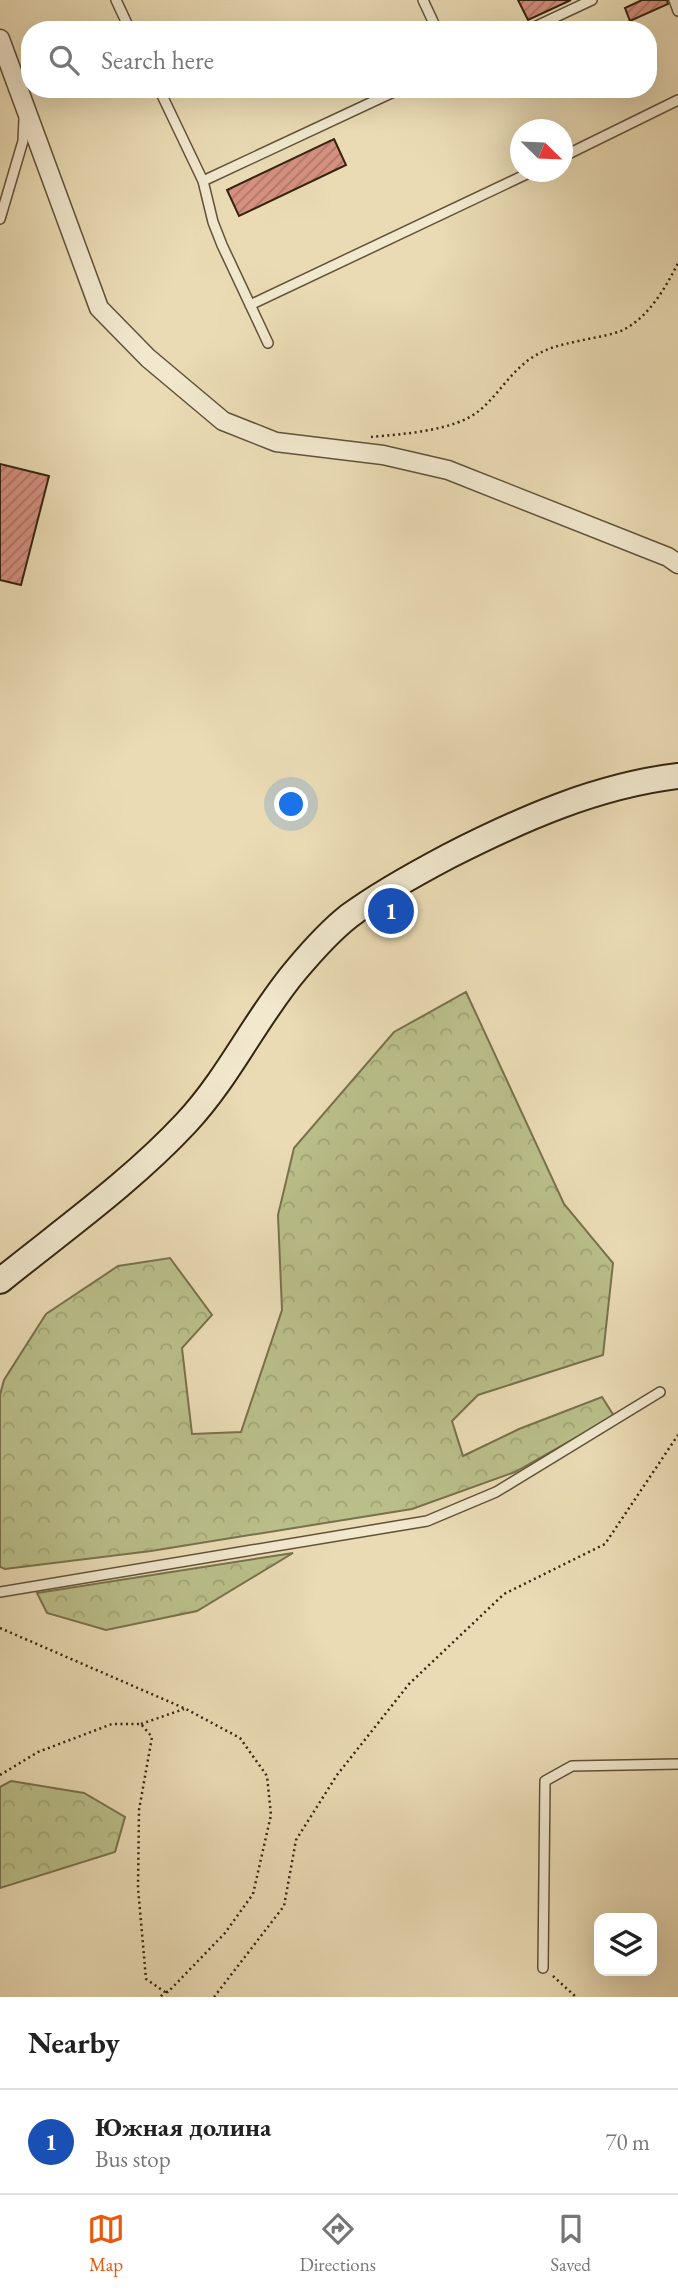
<!DOCTYPE html>
<meta charset="utf-8">
<style>
:root{--surface:#fff;--page:#f6f6f6;--text:#222;--muted:#767676;--line:#e0e0e0;--accent:#ea580c}
body{margin:0;font-family:"EB Garamond",serif;background:var(--page);color:var(--text)}
.controls{position:absolute;right:21px;bottom:21px;display:grid;overflow:hidden;border-radius:14px;box-shadow:0 7px 28px #0002}
.controls button{width:63px;height:63px;display:grid;place-items:center;padding:0;border:0;border-bottom:2px solid var(--line);background:var(--surface);color:var(--text);font:35px sans-serif}
.compass{position:absolute;left:510px;top:119px;width:63px;height:63px;border-radius:50%;background:var(--surface);box-shadow:0 7px 28px #0002;rotate:113deg}
.you{position:absolute;left:292px;top:805px;width:24px;height:24px;margin:-18px;border:5px solid #fff;border-radius:50%;background:#1a73e8;box-shadow:0 0 0 10px #1a73e833}
.badge{display:grid;place-items:center;width:46px;height:46px;border-radius:50%;background:var(--accent);color:#fff;font-size:23px;font-weight:700}
.pin{position:absolute;translate:-50% -50%;border:4px solid #fff;box-shadow:0 2px 7px #0006}
.list{margin:0;padding:0;list-style:none}
h2{display:flex;justify-content:space-between;align-items:center;height:91px;margin:0;padding:0 28px;font-size:30px}
h2 small{font-size:23px;font-weight:400;color:var(--muted)}
.list li{display:grid;grid-template-columns:46px 1fr auto;gap:21px;align-items:center;box-sizing:border-box;height:105px;padding:0 28px;border-top:2px solid var(--line)}
.list b{display:block;font-size:26px;white-space:nowrap}
.list p{margin:0;font-size:23px;white-space:nowrap;color:var(--muted)}
.list em{font-size:23px;font-style:normal;color:var(--muted)}
.icon{flex:none;width:38px;height:38px;fill:none;stroke:currentColor;stroke-width:2;stroke-linecap:round;stroke-linejoin:round}
.map{position:relative;flex:none;width:678px;height:1997px;overflow:hidden}
.search{position:absolute;background:var(--surface);box-shadow:0 7px 28px #0002;left:21px;right:21px;top:21px;height:77px;display:flex;align-items:center;gap:18px;box-sizing:border-box;padding:0 24px;border-radius:28px;color:var(--muted);font-size:26px}
.sheet{height:196px;background:var(--surface)}
nav{display:flex;justify-content:space-around;align-items:center;box-sizing:border-box;height:98px;border-top:2px solid var(--line);background:var(--surface);font-size:19px;color:var(--muted)}
nav a{display:grid;justify-items:center;gap:4px}
nav .on{color:var(--accent)}
.map>svg:first-child{display:block}
.forest{fill:url(#forest-crowns);stroke:#78724d;stroke-width:2}
.building{fill:url(#building-hatch);stroke:#352510;stroke-width:2}
.lines{fill:none;stroke-linecap:round;stroke-linejoin:round}
.lane-casing{stroke:#625239;stroke-width:12}
.street-casing{stroke:#625239;stroke-width:21}
.secondary-casing{stroke:#352510;stroke-width:28}
.path{stroke:#352510;stroke-width:2.5;stroke-dasharray:2 3.5;stroke-linecap:butt}
.lane{stroke:#f1e8ce;stroke-width:9}
.street{stroke:#f1e8ce;stroke-width:18}
.secondary{stroke:#f1e8ce;stroke-width:24}
</style>
<div class="map">
<svg width="678" height="1997" viewBox="0 0 678 1997">
<defs>
<pattern id="forest-crowns" width="20" height="18" patternUnits="userSpaceOnUse" patternTransform="scale(1.75)"><rect width="20" height="18" fill="#babf8a"/><path d="M2 6a3 3 0 1 1 6 0M12 15a3 3 0 1 1 6 0" fill="none" stroke="#a0a476"/></pattern>
<pattern id="building-hatch" width="6" height="6" patternUnits="userSpaceOnUse" patternTransform="scale(1.75)"><rect width="6" height="6" fill="#d59080"/><path d="M-1 1l2-2M0 6l6-6M5 7l2-2" fill="none" stroke="#ae7567"/></pattern>
</defs>
<rect width="100%" height="100%" fill="#eadbb4"/>
<filter id="stains"><feTurbulence type="fractalNoise" baseFrequency=".00286" numOctaves="4"/><feColorMatrix values="0 0 0 0 .2 0 0 0 0 .09 0 0 0 0 .02 0 0 0 .5 -.17"/></filter>
<radialGradient id="worn" r=".72"><stop offset=".6" stop-color="#630" stop-opacity="0"/><stop offset="1" stop-color="#630" stop-opacity=".3"/></radialGradient>
<path class="forest" d="M466,992L564,1204L613,1263L603,1355L478,1395L452,1421L463,1456L519,1429L602,1397L614,1416L515,1472L412,1509L151,1551L5,1569L0,1567V1395L4,1380L46,1314L118,1266L170,1258L212,1315L182,1348L192,1434L241,1432L282,1310L278,1215L294,1148L394,1032Z
M293,1553L197,1611L106,1630L47,1613L37,1593Z
M11,1781L84,1793L125,1817L115,1852L0,1888V1787Z"/>
<path class="building" d="M518,0H571L528,20Z
M642,0H667L668,4L630,21L625,8Z
M334,139L346,165L239,216L227,190Z
M0,464L49,476L21,585L0,580Z"/>
<g class="lines">
<defs>
<path id="lane" d="M116,0L130,30
M423,0L437,30
M674,0L678,11
M528,30L592,0
M159,89L203,181L213,222L222,245L268,343
M562,157L678,100
M203,181L400,89
M0,219L23,141L24,119
M250,305L531,172
M0,1592L427,1521L496,1492L660,1392
M543,1968L545,1781L572,1766L678,1764"/>
<path id="street" d="M0,39L99,308L148,358L223,421L276,442L383,455L448,470L668,557L678,564"/>
<path id="secondary" d="M0,1281C63,1230 131,1182 186,1123C230,1076 256,1017 297,969C313,950 330,931 349,916C380,893 415,874 449,856C522,819 596,786 678,776"/>
</defs>
<use href="#lane" class="lane-casing"/>
<use href="#street" class="street-casing"/>
<use href="#secondary" class="secondary-casing"/>
<path class="path" d="M371,437C402,434 456,431 480,410C499,394 511,371 533,357C548,347 565,344 583,340C597,337 613,335 625,329C650,315 666,287 678,263
M0,1628L186,1709L240,1738L267,1776L271,1815L253,1894L225,1933L168,1992H165
M141,1724L184,1709
M0,1775L38,1752L112,1724H141L152,1737L139,1810L138,1888L146,1979L165,1992L160,1997
M553,1976L576,1997
M214,1997L284,1906L296,1840L337,1775L409,1684L504,1594L605,1544L678,1435"/>
<use href="#lane" class="lane"/>
<use href="#street" class="street"/>
<use href="#secondary" class="secondary"/>
</g>
<rect width="100%" height="100%" filter="url(#stains)"/>
<rect width="100%" height="100%" fill="url(#worn)"/>
</svg>
<div class="controls">
<button><svg class="icon" aria-label="layers" viewBox="0 0 24 24"><path d="M12 4l9 5-9 5-9-5zM3 14l9 5 9-5"/></svg></button>
</div>
<svg class="compass" viewBox="-18 -18 36 36"><path d="M0-13l5 13h-10z" fill="#e53935"/><path d="M0 13l5-13h-10z" fill="#767676"/></svg>
<div class="you"></div>
<div class="pin badge" style="left:391px;top:911px;background:#1a4fb4">1</div>
<div class="search"><svg class="icon" aria-label="search" viewBox="0 0 24 24"><circle cx="10" cy="10" r="6"/><path d="M15 15l6 6"/></svg>Search here</div>
</div>
<section class="sheet">
<h2>Nearby<small></small></h2>
<ul class="list">
<li><span class="badge" style="background:#1a4fb4">1</span><div><b>Южная долина</b><p>Bus stop</p></div><em>70 m</em></li>
</ul>
</section>
<nav>
<a class="on"><svg class="icon" aria-label="map" viewBox="0 0 24 24"><path d="M3 6l6-2 6 2 6-2v14l-6 2-6-2-6 2zM9 4v14M15 6v14"/></svg>Map</a>
<a><svg class="icon" aria-label="directions" viewBox="0 0 24 24"><path d="M12 3l9 9-9 9-9-9zM9 14v-3h6M13 9l2 2-2 2"/></svg>Directions</a>
<a><svg class="icon" aria-label="saved" viewBox="0 0 24 24"><path d="M7 4h10v16l-5-4-5 4z"/></svg>Saved</a>
</nav>
